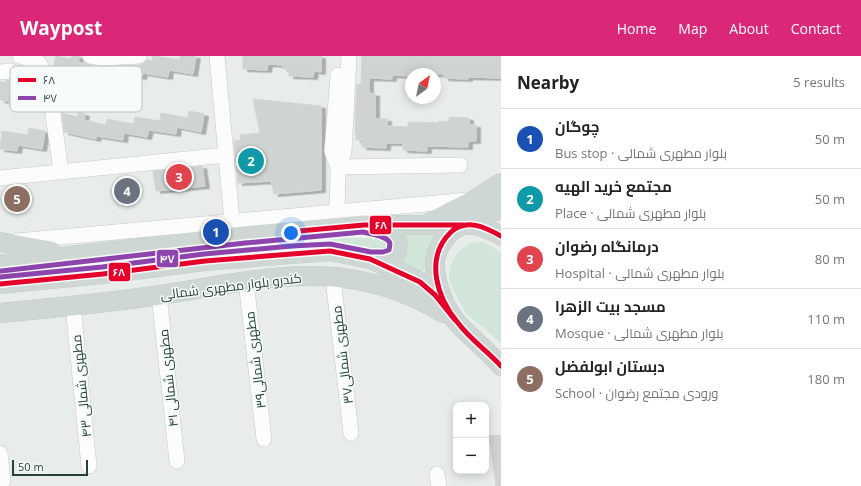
<!DOCTYPE html>
<meta charset="utf-8">
<style>
:root{--surface:#fff;--page:#f6f6f6;--text:#222;--muted:#767676;--line:#e0e0e0;--accent:#db2777}
body{margin:0;font-family:"Open Sans",Cairo,sans-serif;background:var(--page);color:var(--text)}
.controls{position:absolute;right:12px;bottom:12px;display:grid;overflow:hidden;border-radius:8px;box-shadow:0 2px 10px #0003}
.controls button{width:36px;height:36px;display:grid;place-items:center;padding:0;border:0;border-bottom:1px solid var(--line);background:var(--surface);color:var(--text);font:20px sans-serif}
.compass{position:absolute;left:405px;top:12px;width:36px;height:36px;border-radius:50%;background:var(--surface);box-shadow:0 2px 10px #0003;rotate:33deg}
.scale{position:absolute;left:12px;bottom:10px;width:76px;box-sizing:border-box;padding-left:4px;border:2px solid #24423a;border-top:0;font-size:11px;line-height:14px;white-space:nowrap;color:#24423a;-webkit-text-stroke:3px #f7fbf9;paint-order:stroke}
.you{position:absolute;left:291px;top:177px;width:14px;height:14px;margin:-10px;border:3px solid #fff;border-radius:50%;background:#1a73e8;box-shadow:0 0 0 6px #1a73e833}
.badge{display:grid;place-items:center;width:26px;height:26px;border-radius:50%;background:var(--accent);color:#fff;font-size:13px;font-weight:700}
.pin{position:absolute;translate:-50% -50%;border:2px solid #fff;box-shadow:0 1px 4px #0006}
.list{margin:0;padding:0;list-style:none}
h2{display:flex;justify-content:space-between;align-items:center;height:52px;margin:0;padding:0 16px;font-size:17px}
h2 small{font-size:13px;font-weight:400;color:var(--muted)}
.list li{display:grid;grid-template-columns:26px 1fr auto;gap:12px;align-items:center;box-sizing:border-box;height:60px;padding:0 16px;border-top:1px solid var(--line)}
.list b{display:block;font-size:15px;white-space:nowrap}
.list p{margin:0;font-size:13px;white-space:nowrap;color:var(--muted)}
.list em{font-size:13px;font-style:normal;color:var(--muted)}
.map{position:relative;flex:none;width:501px;height:430px;overflow:hidden}
header{display:flex;align-items:center;gap:24px;box-sizing:border-box;height:56px;padding:0 20px;background:var(--accent);color:#fff}
header strong{font-size:19px}
nav{display:flex;gap:22px;margin-inline-start:auto;font-size:14px}
main{display:flex}
aside{flex:1;background:var(--surface)}
.map>svg:first-child{display:block}
.green{fill:#d1e6d8}
.building{fill:#cfd4d2;stroke:#d1d6d4;filter:url(#shadow)}
.lines{fill:none;stroke-linecap:round;stroke-linejoin:round}
.minor-casing{stroke:#c5cac8;stroke-width:16}
.major-casing{stroke:#c3ccc9;stroke-width:20}
.minor{stroke:#fcfcfc;stroke-width:15}
.major{stroke:#cfd7d5;stroke-width:19}
.bus-1-casing{stroke:#f7fbf9;stroke-width:8}
.bus-2-casing{stroke:#f7fbf9;stroke-width:8}
.bus-1{stroke:#e4002b;stroke-width:5}
.bus-2{stroke:#8e44ad;stroke-width:5}
.labels{text-anchor:middle;stroke-width:3;stroke-linejoin:round;paint-order:stroke}
.street-label{font-size:13px;fill:#24423a;stroke:#f7fbf9}
.key{fill:#f7fbf9;stroke:#b8c4c0;stroke-width:1}
.key-label{font-size:11px;fill:#24423a}
.line-badge{stroke:#f7fbf9;stroke-width:1.5}
.badge-label{font-size:11px;text-anchor:middle;font-weight:bold;fill:#fff}
</style>
<header>
<strong>Waypost</strong>
<nav><a>Home</a><a>Map</a><a>About</a><a>Contact</a></nav>
</header>
<main>
<div class="map">
<svg width="501" height="430" viewBox="0 0 501 430">
<defs>
<filter id="shadow"><feDropShadow dx="4.5" dy="2.5" stdDeviation="0" flood-color="#0004"/></filter>
</defs>
<rect width="100%" height="100%" fill="#e8edeb"/>
<path class="green" d="M398,176H437L429,195L424,214L421,217L399,209Z
M347,182H377L388,186L391,194L0,223V218Z
M483,186L495,192L501,197V288L483,271L467,259L454,236L449,222L450,211L457,197L470,187Z"/>
<path class="building" d="M56,0L71,3L72,0H80L78,6L101,11L140,9L144,7L147,4L152,5L153,0L180,4V0H196L193,18L169,14L168,21L143,17L142,21L118,17L117,24L92,20L91,26L52,16Z
M243,0H321V16L314,15L313,21L289,20V13H283V9L268,8L267,14L243,13Z
M362,0H501V22L468,21V23L444,22V18H411V20L392,19V23L369,22V37L375,38V63H387V70L408,71V66L439,67V65L449,66V61L469,62V69H476V85H468V91L427,90V95L403,94V87H386V92L362,91V84H356L355,63L357,28H361Z
M6,24L13,26V30L29,34L25,49L0,44V25L5,27Z
M253,43L321,50V134L274,138L271,125L238,127L234,85L241,84L240,79L260,77Z
M189,55L204,58L201,76L177,71L176,78L149,74L147,81L124,77L123,84L97,80L96,83L64,76L62,57L77,61L79,56L85,58L84,64L106,69L107,63L134,68L135,61L160,65L161,57L188,62Z
M29,72L45,75L42,93L18,89L17,95L0,93L2,75L28,79Z
M202,110L205,130L156,135L153,115Z
M501,379V430H496L489,380Z"/>
<g class="lines">
<defs>
<path id="minor" d="M90,0L102,2L139,0
M217,0L233,176
M0,16L10,15L33,24L40,21L43,14L39,7L20,0
M338,19L332,95L338,111
M51,44L61,116
M338,111L460,109
M0,122L226,99
M337,164L338,111L344,96L349,0
M17,185L469,144
M333,222L351,377
M246,225L264,383
M159,239L177,405
M73,250L89,410
M0,397L3,425
M437,418L439,430"/>
<path id="major" d="M429,167L476,143L501,127
M501,180C486,171 465,162 451,176C443,184 436,194 435,205C434,225 444,250 456,265C461,272 469,278 475,284C484,293 493,301 501,310
M0,186L51,195
M370,203L389,202L395,199C404,181 387,175 373,171
M0,208L244,180L364,169H463L483,161L497,154L501,150
M0,228L103,218L205,205L330,195L370,203L407,219L420,226L435,239L455,264
M0,257C53,252 107,247 160,239C222,230 293,212 356,224C387,229 416,241 443,257"/>
</defs>
<use href="#minor" class="minor-casing"/>
<use href="#major" class="major-casing"/>
<use href="#minor" class="minor"/>
<use href="#major" class="major"/>
<defs>
<path id="bus-1" d="M299,175L364,169H463
M501,180C485,171 466,162 451,176C424,202 437,242 458,267C470,283 487,295 501,310
M0,228L103,218L205,205L330,195L370,203L420,226L435,239L455,264"/>
<path id="bus-2" d="M0,221L102,211L204,198L292,190L330,188L371,196H383L389,194C389,194 390,188 390,188C389,180 370,178 363,176L245,187L1,215"/>
</defs>
<use href="#bus-1" class="bus-1-casing"/>
<use href="#bus-2" class="bus-2-casing"/>
<use href="#bus-1" class="bus-1"/>
<use href="#bus-2" class="bus-2"/>
</g>
<g class="labels">
<g class="street-label">
<text transform="translate(231 230) rotate(-7)" y="5">کندرو بلوار مطهری شمالی</text>
<text transform="translate(342 299) rotate(-97)" y="5">مطهرى شمالى۳۷</text>
<text transform="translate(255 304) rotate(-97)" y="5">مطهرى شمالى۳۹</text>
<text transform="translate(168 322) rotate(-96)" y="5">۴۱ مطهرى شمالى</text>
<text transform="translate(81 330) rotate(-96)" y="5">مطهرى شمالى ۴۳</text>
</g>
</g>
<rect x="10" y="10" width="132" height="46" rx="6" class="key"/>
<rect x="18" y="22" width="18" height="4" fill="#e4002b"/>
<rect x="18" y="40" width="18" height="4" fill="#8e44ad"/>
<g class="key-label">
<text x="43" y="28">۶۸</text>
<text x="43" y="46">۴۷</text>
</g>
<g class="line-badge">
<rect x="369" y="159" width="23" height="20" rx="4" fill="#e4002b"/>
<rect x="156" y="193" width="23" height="19" rx="4" fill="#8e44ad"/>
<rect x="108" y="206" width="23" height="20" rx="4" fill="#e4002b"/>
</g>
<g class="badge-label">
<text x="381" y="173">۶۸</text>
<text x="167" y="207">۴۷</text>
<text x="119" y="220">۶۸</text>
</g>
</svg>
<div class="controls">
<button>+</button>
<button>−</button>
</div>
<svg class="compass" viewBox="-18 -18 36 36"><path d="M0-13l5 13h-10z" fill="#e53935"/><path d="M0 13l5-13h-10z" fill="#767676"/></svg>
<div class="scale">50 m</div>
<div class="you"></div>
<div class="pin badge" style="left:216px;top:176px;background:#1a4fb4">1</div>
<div class="pin badge" style="left:251px;top:105px;background:#0f9aa8">2</div>
<div class="pin badge" style="left:179px;top:121px;background:#e0444e">3</div>
<div class="pin badge" style="left:127px;top:135px;background:#6b7280">4</div>
<div class="pin badge" style="left:17px;top:143px;background:#8d6e63">5</div>
</div>
<aside>
<h2>Nearby<small>5 results</small></h2>
<ul class="list">
<li><span class="badge" style="background:#1a4fb4">1</span><div><b>چوگان</b><p>Bus stop · بلوار مطهری شمالی</p></div><em>50 m</em></li>
<li><span class="badge" style="background:#0f9aa8">2</span><div><b>مجتمع خرید الهیه</b><p>Place · بلوار مطهری شمالی</p></div><em>50 m</em></li>
<li><span class="badge" style="background:#e0444e">3</span><div><b>درمانگاه رضوان</b><p>Hospital · بلوار مطهری شمالی</p></div><em>80 m</em></li>
<li><span class="badge" style="background:#6b7280">4</span><div><b>مسجد بیت الزهرا</b><p>Mosque · بلوار مطهری شمالی</p></div><em>110 m</em></li>
<li><span class="badge" style="background:#8d6e63">5</span><div><b>دبستان ابولفضل</b><p>School · ورودی مجتمع رضوان</p></div><em>180 m</em></li>
</ul>
</aside>
</main>
